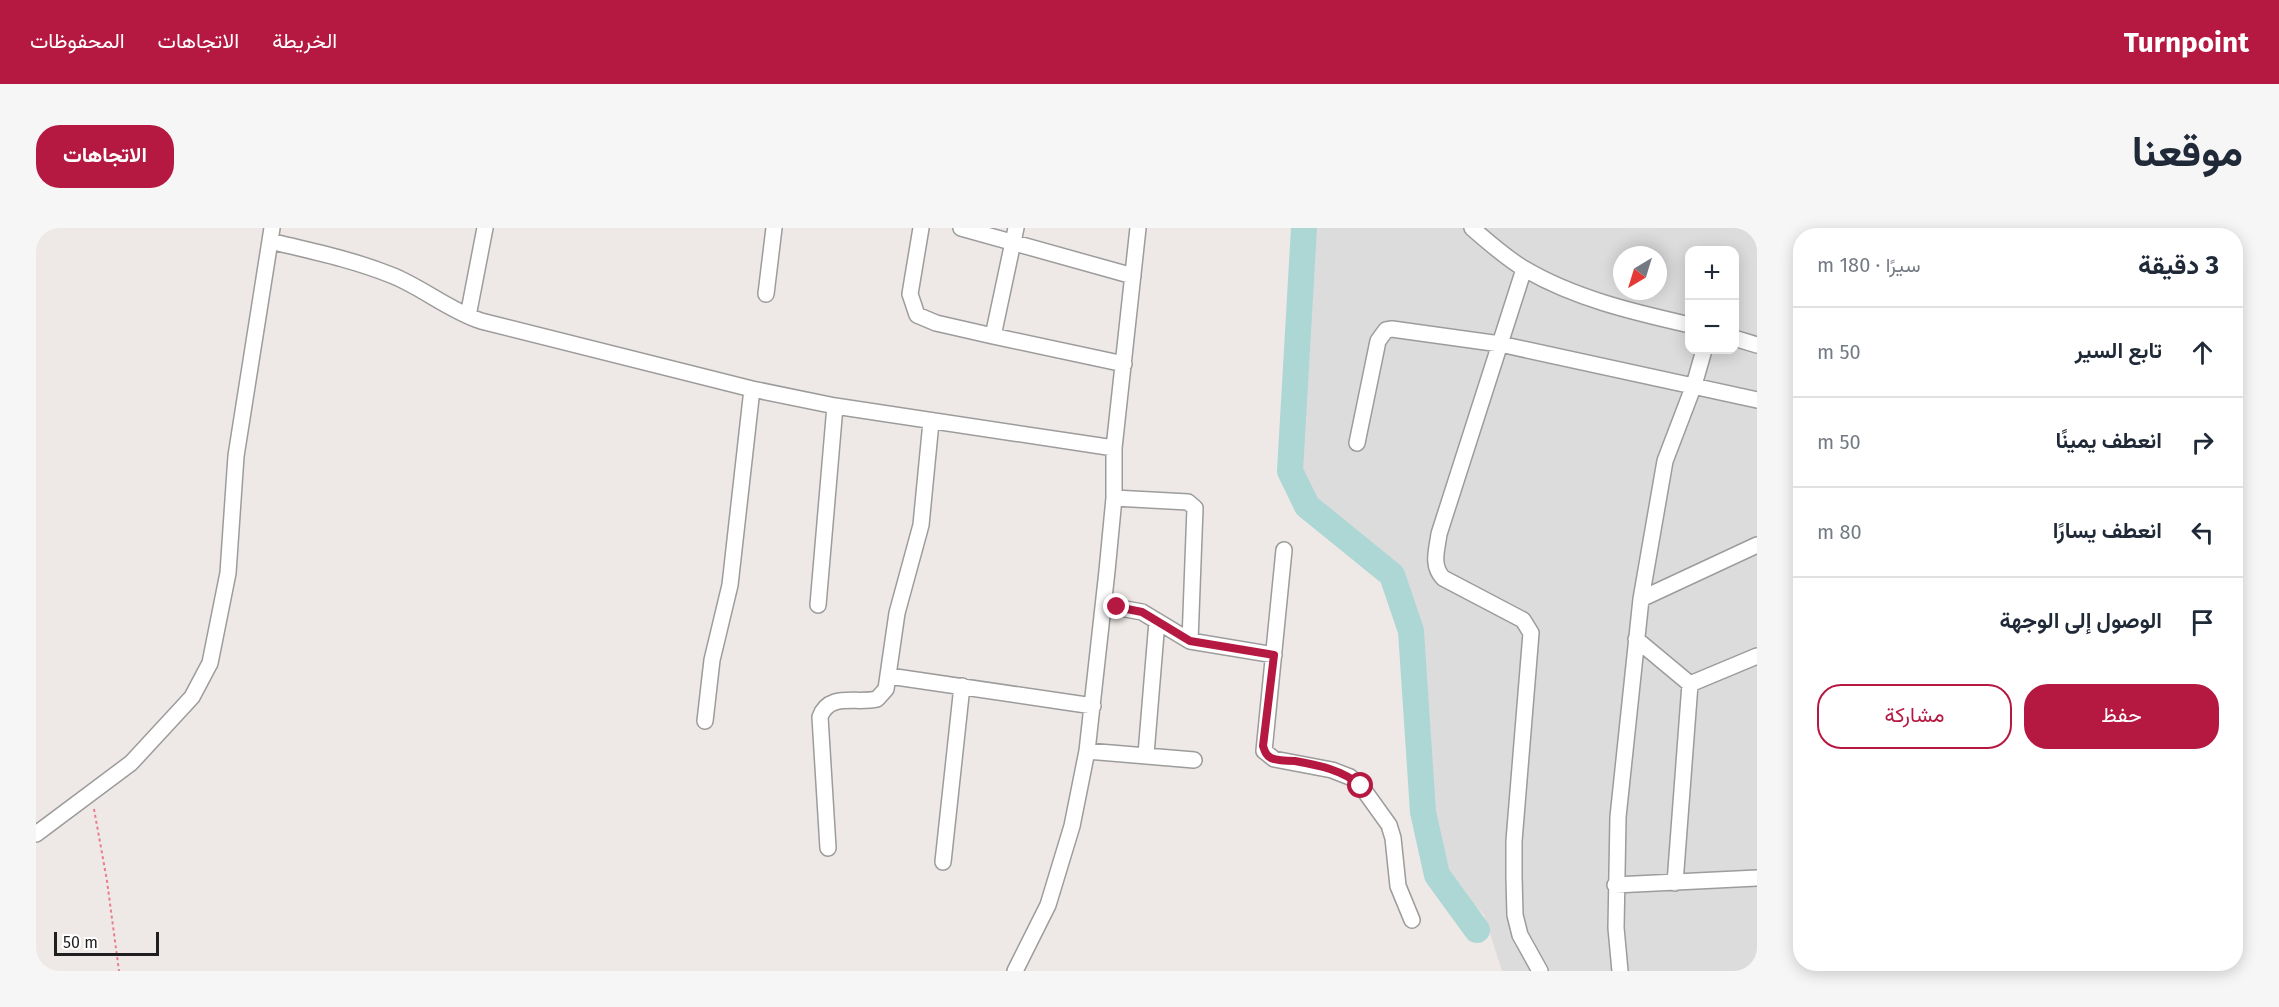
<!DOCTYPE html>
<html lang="ar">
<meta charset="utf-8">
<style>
:root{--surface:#fff;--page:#f6f6f7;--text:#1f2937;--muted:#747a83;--line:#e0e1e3;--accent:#b51841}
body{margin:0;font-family:"Fira Sans",Vazirmatn,sans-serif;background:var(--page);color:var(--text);direction:rtl}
.controls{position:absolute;right:18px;top:18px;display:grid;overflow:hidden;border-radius:12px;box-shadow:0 3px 15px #0003}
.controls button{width:54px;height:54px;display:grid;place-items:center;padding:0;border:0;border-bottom:2px solid var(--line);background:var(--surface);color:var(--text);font:30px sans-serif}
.compass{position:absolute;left:1577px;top:18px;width:54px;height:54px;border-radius:50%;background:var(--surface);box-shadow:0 3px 15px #0003;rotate:218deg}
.scale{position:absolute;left:18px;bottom:15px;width:105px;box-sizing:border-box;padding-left:6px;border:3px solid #1f1f1f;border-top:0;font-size:16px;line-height:21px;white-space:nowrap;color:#1f1f1f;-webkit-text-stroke:4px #fff;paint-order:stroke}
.stop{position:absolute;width:18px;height:18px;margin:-14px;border:4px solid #b51841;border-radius:50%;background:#fff}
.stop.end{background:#b51841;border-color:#fff;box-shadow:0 2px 6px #0008}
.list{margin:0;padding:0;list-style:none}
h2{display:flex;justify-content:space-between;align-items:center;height:78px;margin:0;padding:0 24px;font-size:26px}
h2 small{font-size:20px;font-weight:400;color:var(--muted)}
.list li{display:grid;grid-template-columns:39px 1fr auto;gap:18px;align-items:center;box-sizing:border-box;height:90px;padding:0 24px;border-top:2px solid var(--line)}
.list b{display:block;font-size:22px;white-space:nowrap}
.list em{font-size:20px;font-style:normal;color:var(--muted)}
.actions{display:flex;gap:12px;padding:18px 24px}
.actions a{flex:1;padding:14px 0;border:2px solid var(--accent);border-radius:24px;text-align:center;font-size:21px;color:var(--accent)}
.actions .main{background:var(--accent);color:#fff}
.icon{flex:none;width:33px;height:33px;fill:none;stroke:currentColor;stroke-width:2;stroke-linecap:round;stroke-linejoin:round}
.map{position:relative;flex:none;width:1721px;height:743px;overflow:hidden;direction:ltr;border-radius:24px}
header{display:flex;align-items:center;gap:36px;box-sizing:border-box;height:84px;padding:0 30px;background:var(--accent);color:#fff}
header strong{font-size:28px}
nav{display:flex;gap:33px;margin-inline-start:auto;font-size:21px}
.intro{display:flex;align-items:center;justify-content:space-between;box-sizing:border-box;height:144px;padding:0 36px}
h1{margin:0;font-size:42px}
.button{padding:15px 27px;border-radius:24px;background:var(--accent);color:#fff;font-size:21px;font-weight:700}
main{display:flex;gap:36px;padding:0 36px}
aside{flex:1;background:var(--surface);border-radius:24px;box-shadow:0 3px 15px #0003}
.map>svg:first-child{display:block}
.residential{fill:#dddcdc;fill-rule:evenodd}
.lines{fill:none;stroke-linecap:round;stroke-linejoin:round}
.river{stroke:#acd7d5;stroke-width:26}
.minor-casing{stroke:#9c9c9c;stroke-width:18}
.path{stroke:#e97d8e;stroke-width:2;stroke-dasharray:3 3;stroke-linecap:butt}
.minor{stroke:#fff;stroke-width:15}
.route{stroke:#b51841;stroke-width:8}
</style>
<header>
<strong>Turnpoint</strong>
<nav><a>الخريطة</a><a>الاتجاهات</a><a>المحفوظات</a></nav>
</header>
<div class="intro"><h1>موقعنا</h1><a class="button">الاتجاهات</a></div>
<main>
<aside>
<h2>3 دقيقة<small>سيرًا · 180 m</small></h2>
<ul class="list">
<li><svg class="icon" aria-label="ahead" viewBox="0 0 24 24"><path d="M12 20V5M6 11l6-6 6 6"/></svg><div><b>تابع السير</b></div><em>50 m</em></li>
<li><svg class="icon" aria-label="right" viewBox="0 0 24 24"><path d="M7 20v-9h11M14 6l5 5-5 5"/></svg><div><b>انعطف يمينًا</b></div><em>50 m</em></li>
<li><svg class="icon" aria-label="left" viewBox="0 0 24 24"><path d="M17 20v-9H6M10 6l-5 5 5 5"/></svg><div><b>انعطف يسارًا</b></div><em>80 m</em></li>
<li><svg class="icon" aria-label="arrive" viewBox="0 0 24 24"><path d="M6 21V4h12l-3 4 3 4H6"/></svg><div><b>الوصول إلى الوجهة</b></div></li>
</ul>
<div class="actions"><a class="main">حفظ</a><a>مشاركة</a></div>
</aside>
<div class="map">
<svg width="1721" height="743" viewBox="0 0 1721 743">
<rect width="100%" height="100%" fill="#eee9e6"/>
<path class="residential" d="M1277,0H1721V743H1466L1448,687L1410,645L1396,582L1385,402L1365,342L1279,272L1264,241ZM1654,22H1698V122H1654ZM1586,27H1622V63H1586Z"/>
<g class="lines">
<path class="river" d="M1268,0L1254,243L1271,278L1356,347L1375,403L1387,584L1401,647L1441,702"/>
<defs>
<path id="minor" d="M885,0L874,66L881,87L900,95L957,108L980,0
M925,0L1097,48
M1436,0C1452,14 1469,29 1487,40C1537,70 1597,84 1654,97
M234,13C275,23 315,31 355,47C386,59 412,82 445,93L716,161
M1488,41L1403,306C1401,322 1395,337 1407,350L1487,392L1495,405L1478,613V649L1479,687L1484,707L1504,743
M730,66L738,0
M432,88L449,0
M957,108L1088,136
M1698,110L1721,117
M1321,215L1342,113L1350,102L1356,101L1464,116L1721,172
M1078,270L1152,274L1159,280L1154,413
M1248,322L1228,523L1238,531L1296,542L1314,549L1325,558L1353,597L1357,610L1362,658L1376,692
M1605,371L1721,317
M782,377L799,178L1078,220
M1068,377L1106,384L1154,413L1238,427
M1600,411L1654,456
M853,448L1057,478
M1654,456L1721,428
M669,493L676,432L694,357L716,161L799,178
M1051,523L1158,532
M1110,526L1121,393
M0,606L95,535L156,469L174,435L192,345L200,228L236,0
M792,620L784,489C793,464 820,476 841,471L850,461L861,385L885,297L895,194
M907,634L926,458
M1639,655L1654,456
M1579,657L1721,650
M979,743L1012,677L1036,598L1051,523L1071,343L1078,270V220L1102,0
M1584,743L1580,700L1582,589L1605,371L1629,233L1658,157L1668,122"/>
</defs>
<use href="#minor" class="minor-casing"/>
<path class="path" d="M58,581L71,653L83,743"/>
<use href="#minor" class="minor"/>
</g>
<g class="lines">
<path class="route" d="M1081,379L1106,384L1154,413L1238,427L1227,518C1229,524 1230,527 1235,530C1242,533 1251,533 1259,533C1282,537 1307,542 1325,558"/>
</g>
</svg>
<div class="controls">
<button>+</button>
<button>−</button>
</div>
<svg class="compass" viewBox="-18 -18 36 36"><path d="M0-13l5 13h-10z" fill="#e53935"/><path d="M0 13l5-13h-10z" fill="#747a83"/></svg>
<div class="scale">50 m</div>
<div class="stop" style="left:1325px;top:558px"></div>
<div class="stop end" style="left:1081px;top:379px"></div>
</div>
</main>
